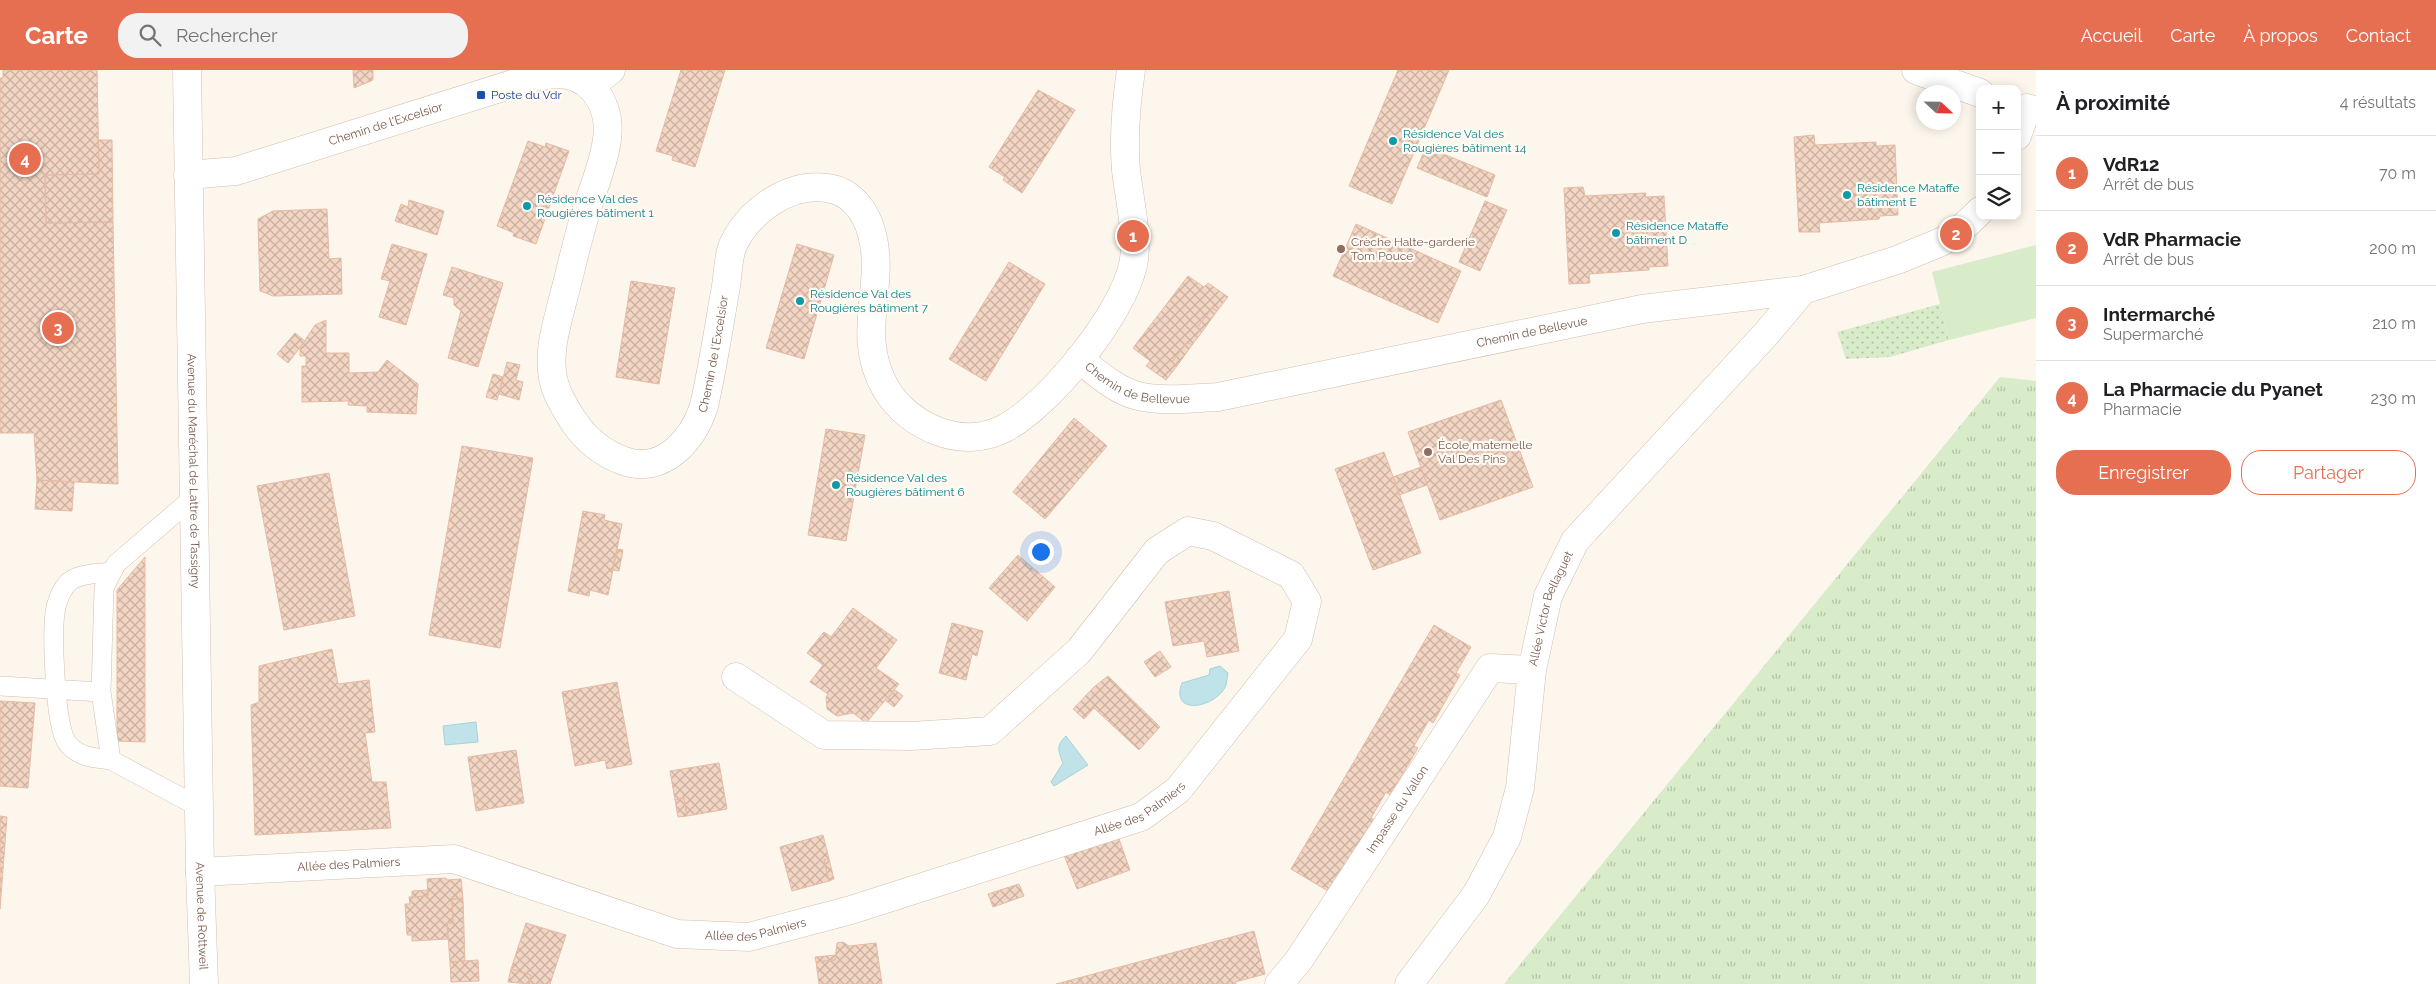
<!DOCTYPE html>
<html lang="fr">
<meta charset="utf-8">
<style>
:root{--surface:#fff;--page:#f2f2f2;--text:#202124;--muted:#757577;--line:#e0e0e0;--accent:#e76f51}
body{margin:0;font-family:Raleway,sans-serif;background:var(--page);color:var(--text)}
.controls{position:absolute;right:15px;top:15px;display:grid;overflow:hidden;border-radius:10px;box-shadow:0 2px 12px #0003}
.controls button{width:45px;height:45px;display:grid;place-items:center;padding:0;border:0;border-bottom:1px solid var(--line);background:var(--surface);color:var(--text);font:25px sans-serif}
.compass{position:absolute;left:1916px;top:15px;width:45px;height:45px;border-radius:50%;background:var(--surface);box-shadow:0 2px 12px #0003;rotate:112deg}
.you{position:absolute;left:1040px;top:481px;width:18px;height:18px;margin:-12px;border:4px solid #fff;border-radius:50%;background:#1a73e8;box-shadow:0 0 0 8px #1a73e833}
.badge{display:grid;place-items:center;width:32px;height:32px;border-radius:50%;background:var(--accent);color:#fff;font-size:16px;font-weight:700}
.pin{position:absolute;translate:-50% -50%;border:2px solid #fff;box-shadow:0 1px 5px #0006}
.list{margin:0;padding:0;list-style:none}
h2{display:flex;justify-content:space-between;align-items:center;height:65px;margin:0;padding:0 20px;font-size:21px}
h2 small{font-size:16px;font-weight:400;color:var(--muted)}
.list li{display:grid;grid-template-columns:32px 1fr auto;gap:15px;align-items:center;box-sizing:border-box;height:75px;padding:0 20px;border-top:1px solid var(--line)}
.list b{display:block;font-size:19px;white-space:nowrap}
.list p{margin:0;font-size:16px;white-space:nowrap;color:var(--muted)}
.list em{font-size:16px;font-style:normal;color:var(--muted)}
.actions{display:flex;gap:10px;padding:15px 20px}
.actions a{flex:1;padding:11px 0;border:1px solid var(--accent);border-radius:20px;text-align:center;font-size:18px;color:var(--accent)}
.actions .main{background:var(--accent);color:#fff}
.icon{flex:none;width:28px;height:28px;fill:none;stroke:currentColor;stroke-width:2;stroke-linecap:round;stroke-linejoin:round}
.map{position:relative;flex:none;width:2036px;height:914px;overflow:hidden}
header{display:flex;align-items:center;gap:30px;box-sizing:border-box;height:70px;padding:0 25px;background:var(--accent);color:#fff}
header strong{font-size:24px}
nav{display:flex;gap:28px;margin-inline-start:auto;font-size:18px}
.search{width:350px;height:45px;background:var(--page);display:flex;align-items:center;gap:12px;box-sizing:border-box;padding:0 18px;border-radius:20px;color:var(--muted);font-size:19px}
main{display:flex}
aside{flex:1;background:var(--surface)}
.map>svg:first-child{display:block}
.grass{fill:url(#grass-tufts)}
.park{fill:url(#park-dots)}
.pitch{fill:#d8ecc9}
.water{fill:#bfe3e8;stroke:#a5d3da}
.building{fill:url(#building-cross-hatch);stroke:#e6bba3}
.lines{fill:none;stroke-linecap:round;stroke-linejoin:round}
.service-casing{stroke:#d1beb0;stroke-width:20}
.minor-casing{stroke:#d1beb0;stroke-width:29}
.secondary-casing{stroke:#d6c0b0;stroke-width:29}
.service{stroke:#fff;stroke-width:19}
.minor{stroke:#fff;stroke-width:28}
.secondary{stroke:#fff;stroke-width:28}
.transit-dot{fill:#1a4fb4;stroke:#fffaf3;stroke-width:2}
.culture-dot{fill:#0f9aa8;stroke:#fffaf3;stroke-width:2}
.education-dot{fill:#8d6e63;stroke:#fffaf3;stroke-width:2}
.labels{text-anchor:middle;stroke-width:4.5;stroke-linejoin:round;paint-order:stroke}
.transit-label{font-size:12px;fill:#164399;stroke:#fffaf3;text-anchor:start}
.street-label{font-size:12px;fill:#7a5c4d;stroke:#fffaf3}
.culture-label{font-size:12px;fill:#0d838f;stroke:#fffaf3;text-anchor:start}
.education-label{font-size:12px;fill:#785e54;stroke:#fffaf3;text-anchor:start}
</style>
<header>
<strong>Carte</strong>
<div class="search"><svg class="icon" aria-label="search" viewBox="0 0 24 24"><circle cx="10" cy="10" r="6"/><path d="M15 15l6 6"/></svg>Rechercher</div>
<nav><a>Accueil</a><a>Carte</a><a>À propos</a><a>Contact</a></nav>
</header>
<main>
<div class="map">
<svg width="2036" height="914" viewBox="0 0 2036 914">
<defs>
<pattern id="grass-tufts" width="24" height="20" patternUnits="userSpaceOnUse" patternTransform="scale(1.25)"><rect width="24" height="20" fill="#d8ecc9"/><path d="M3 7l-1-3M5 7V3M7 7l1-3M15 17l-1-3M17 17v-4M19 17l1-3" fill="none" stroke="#b4c2a5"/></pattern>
<pattern id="park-dots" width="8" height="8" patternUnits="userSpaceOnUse" patternTransform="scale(1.25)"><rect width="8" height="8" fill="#d8ecc9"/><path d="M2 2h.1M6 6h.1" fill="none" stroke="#b4c2a5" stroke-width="1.8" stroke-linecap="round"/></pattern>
<pattern id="building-cross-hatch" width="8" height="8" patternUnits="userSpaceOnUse" patternTransform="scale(1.25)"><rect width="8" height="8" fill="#f3d5c3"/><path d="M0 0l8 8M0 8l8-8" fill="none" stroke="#cab0a1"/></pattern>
</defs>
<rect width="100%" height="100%" fill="#fdf6ec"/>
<path class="grass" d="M2000,307L2036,311V914H1504Z"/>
<path class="park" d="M1940,234L1949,270L1890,287L1846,289L1837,262Z"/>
<path class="pitch" d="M2036,175V248L1949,270L1932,202Z"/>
<path class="water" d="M1220,596L1228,603C1227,607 1227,611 1226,615C1217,638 1169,647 1182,613L1209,605L1210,599Z
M476,652L478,672L445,675L443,656Z
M1066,666L1088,695L1054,716L1051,712L1063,693C1058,681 1056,675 1066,666Z"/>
<path class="building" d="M3,0H97L99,104L45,105L46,153L113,152L118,414L37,410L34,363H0V8H3Z
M353,0H373V10L354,18Z
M681,0H725L695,97L672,90L673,86L656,81Z
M1398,0H1449L1392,134L1349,116Z
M1038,20L1075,40L1022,123L1003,110L1005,107L989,97Z
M1814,65L1815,75L1876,72V76L1895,75L1898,145L1880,146L1879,149L1819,153L1820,162H1799L1794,67Z
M98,70H112L113,152L46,153L45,105L99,104Z
M528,71L545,77L546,73L569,81L536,174L513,166L514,163L497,156Z
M1426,77L1495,105L1487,127L1417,98Z
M1583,117L1585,126L1646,123L1645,127L1664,126L1668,196L1649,197V200L1589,204L1590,213L1569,214L1564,118Z
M409,130L444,141L437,165L395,151L401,134L408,137Z
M1485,131L1507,140L1480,201L1459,192Z
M327,139L329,189L341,188L342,224L273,226L260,221L258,149L273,141Z
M1356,154L1461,201L1438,253L1333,206Z
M392,174L427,184L406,255L379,247L390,211L381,209Z
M797,174L834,185L804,289L766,278Z
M1009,192L1045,214L986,311L949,289Z
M452,197L503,213L478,297L448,288L461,241L454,235V228L443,225Z
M1188,206L1204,217L1208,213L1228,227L1217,241L1212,238L1197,258L1202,262L1192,275L1187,272L1172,292L1177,296L1166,310L1146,296L1150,291L1133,278Z
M631,211L675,218L659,314L616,307Z
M1212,238L1217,241L1202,262L1197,258Z
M326,250V283H349V303L378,302L387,290L418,314L416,344L367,342V336L348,335L349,331L302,332V296H306V286H300V278L315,255Z
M295,263L305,271L288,293L277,284Z
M1187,272L1192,275L1177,296L1172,292Z
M507,292L520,295L516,310L523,312L519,330L499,324Z
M493,304L503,307L497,330L486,327Z
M1501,330L1533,417L1440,450L1408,362Z
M1074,348L1107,376L1045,449L1013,422Z
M826,359L865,365L846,471L808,465Z
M462,376L533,388L500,578L429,565Z
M1384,382L1421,483L1373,500L1335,399Z
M1421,397L1427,415L1399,425L1393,407Z
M329,403L355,546L284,560L257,416Z
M37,410L74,412L72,441L35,439Z
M583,441L605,445L604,450L622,454L608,525L590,520L589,526L568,521Z
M617,479L623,480L619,501L612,500Z
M1018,485L1055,517L1027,551L989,518Z
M145,487V672L117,671V520Z
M1229,521L1239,581L1207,587L1204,571L1173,576L1165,532Z
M853,538L897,570L876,598L899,614L866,653L853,643L837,646L827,639L826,627L828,624L810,612L823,595L807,583L824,562L831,567Z
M952,553L983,561L977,586L972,584L966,610L939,603Z
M1434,555L1471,577L1456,603L1460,605L1433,653L1429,650L1414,676L1418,678L1390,725L1386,722L1371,748L1375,750L1347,797L1344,795L1328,821L1291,799Z
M332,579L338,614L369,610L375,662L365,663L372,712H386L391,758L255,765L251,635L259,632V596Z
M1160,581L1171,597L1155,607L1144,592Z
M1108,606L1160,657L1139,680L1094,638L1084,649L1073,639L1094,617Z
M617,612L632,694L607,699L605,690L575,696L562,622Z
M895,620L903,626L894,637L886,631Z
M0,631L35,633L28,718L0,716Z
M516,680L524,733L476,741L468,687Z
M719,693L727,739L687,746L684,728L675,730L670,701Z
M684,728L687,746L678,747L675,730Z
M0,746L7,747L0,839Z
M823,765L829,789L824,790L829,811L792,821L780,777Z
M1118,766L1130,800L1077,819L1064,785Z
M829,789L834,809L829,811L824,790Z
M446,808L447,810L461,809L463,829H452L453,853H447L448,869L412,871V865H407L405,834H410L409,827L428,826L427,809Z
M1019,814L1024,826L993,837L988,824Z
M428,820V826L412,827V821Z
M452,829H463L465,891L450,892L447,853H453Z
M526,853L566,865L550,914H529L531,905L511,899Z
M1254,861L1265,904L1235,912L1236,914H1056Z
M843,872L849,876L876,873L882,914H819L816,892L835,890L837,873Z
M836,885L835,890L816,892L815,887Z
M478,890L479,911L451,912L450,892Z
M511,899L531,905L529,914L508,912Z"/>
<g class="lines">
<defs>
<path id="service" d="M195,426L116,494L104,518L101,622L111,690L199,737
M0,616L101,622
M111,690C94,688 76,687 66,671C55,652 51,560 56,537C58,529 62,519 68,513C78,503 98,504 112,502"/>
<g id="minor">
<path d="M1916,0L1980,23"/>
<path d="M590,16L611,0"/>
<path d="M2017,66L2027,38L2036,41"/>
<path id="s1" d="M188,105L236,101L538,6C547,5 558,3 568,5C597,11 611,41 607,69C604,95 592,120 585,145C576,174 570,204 562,233C556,257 548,283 553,308C556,323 564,336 572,349C585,369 601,383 624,391C663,405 693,370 704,336C713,296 719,256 726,216C728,204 728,186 733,175C749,141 789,112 827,118C851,121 866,141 872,164C886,218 854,264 886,319C909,357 962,381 1005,358C1050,334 1122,245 1133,195C1139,168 1129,128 1126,100C1123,66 1126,34 1131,0"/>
<path id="s2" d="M1079,289C1097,303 1115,320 1138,326C1163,332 1193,328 1218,327L1642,239L1803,220L1897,190L1941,172L1956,164L1980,141"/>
<path id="s3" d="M200,802L454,789L677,864L749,867L851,840L1141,747L1178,720L1298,569L1307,531L1291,505L1213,466L1188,461L1157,481L1079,581L990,661L911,666L824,665L736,607"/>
<path id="s4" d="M1279,914L1299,890L1490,598L1532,600"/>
<path id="s5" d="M1409,914L1476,825L1507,767L1520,718L1532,600L1548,526L1575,471L1766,264L1803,220"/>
</g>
<g id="secondary">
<path id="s6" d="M187,0L200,802L204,914"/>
</g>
</defs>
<use href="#service" class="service-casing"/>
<use href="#minor" class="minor-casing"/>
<use href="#secondary" class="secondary-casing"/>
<use href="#service" class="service"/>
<use href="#minor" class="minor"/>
<use href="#secondary" class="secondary"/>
</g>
<rect class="transit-dot" x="476" y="20" width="10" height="10" rx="2.5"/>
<g class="culture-dot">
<circle cx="1393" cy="71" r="5"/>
<circle cx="1847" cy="125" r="5"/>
<circle cx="527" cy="136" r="5"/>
<circle cx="1616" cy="163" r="5"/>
<circle cx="800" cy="231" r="5"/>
<circle cx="836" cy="415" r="5"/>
</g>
<g class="education-dot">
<circle cx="1341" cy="179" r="5"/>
<circle cx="1428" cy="382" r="5"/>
</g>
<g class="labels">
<g class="transit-label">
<text x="491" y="29">Poste du Vdr</text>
</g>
<g class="street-label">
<text dy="4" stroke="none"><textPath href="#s1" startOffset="205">Chemin de l'Excelsior</textPath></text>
<text dy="4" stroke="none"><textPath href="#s2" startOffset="471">Chemin de Bellevue</textPath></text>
<text dy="4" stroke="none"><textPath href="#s1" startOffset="999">Chemin de l'Excelsior</textPath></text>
<text dy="4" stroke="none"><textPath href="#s2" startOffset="66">Chemin de Bellevue</textPath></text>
<text dy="4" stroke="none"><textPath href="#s6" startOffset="401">Avenue du Maréchal de Lattre de Tassigny</textPath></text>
<text dy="4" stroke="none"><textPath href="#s5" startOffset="411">Allée Victor Bellaguet</textPath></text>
<text dy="4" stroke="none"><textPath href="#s3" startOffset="974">Allée des Palmiers</textPath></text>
<text dy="4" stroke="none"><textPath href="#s4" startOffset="211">Impasse du Vallon</textPath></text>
<text dy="4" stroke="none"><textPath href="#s3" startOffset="149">Allée des Palmiers</textPath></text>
<text dy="4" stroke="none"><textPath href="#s3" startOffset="569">Allée des Palmiers</textPath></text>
<text dy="4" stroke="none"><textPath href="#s6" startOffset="846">Avenue de Rottweil</textPath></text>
</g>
<g class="culture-label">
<text x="1403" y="68">Résidence Val des<tspan x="1403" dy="14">Rougières bâtiment 14</tspan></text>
<text x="1857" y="122">Résidence Mataffe<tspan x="1857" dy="14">bâtiment E</tspan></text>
<text x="537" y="133">Résidence Val des<tspan x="537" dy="14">Rougières bâtiment 1</tspan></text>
<text x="1626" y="160">Résidence Mataffe<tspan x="1626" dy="14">bâtiment D</tspan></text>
<text x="810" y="228">Résidence Val des<tspan x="810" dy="14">Rougières bâtiment 7</tspan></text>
<text x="846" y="412">Résidence Val des<tspan x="846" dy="14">Rougières bâtiment 6</tspan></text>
</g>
<g class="education-label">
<text x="1351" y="176">Crèche Halte-garderie<tspan x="1351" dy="14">Tom Pouce</tspan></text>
<text x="1438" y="379">École maternelle<tspan x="1438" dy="14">Val Des Pins</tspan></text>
</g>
</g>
</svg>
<div class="controls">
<button>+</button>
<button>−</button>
<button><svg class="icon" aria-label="layers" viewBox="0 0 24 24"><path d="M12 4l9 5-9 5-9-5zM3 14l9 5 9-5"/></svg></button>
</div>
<svg class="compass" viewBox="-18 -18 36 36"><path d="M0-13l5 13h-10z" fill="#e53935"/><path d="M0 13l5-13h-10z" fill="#757577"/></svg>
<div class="you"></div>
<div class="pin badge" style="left:1133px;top:166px">1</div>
<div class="pin badge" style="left:1956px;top:164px">2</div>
<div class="pin badge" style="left:58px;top:258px">3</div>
<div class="pin badge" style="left:25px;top:89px">4</div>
</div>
<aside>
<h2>À proximité<small>4 résultats</small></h2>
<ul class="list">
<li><span class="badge">1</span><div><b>VdR12</b><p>Arrêt de bus</p></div><em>70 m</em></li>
<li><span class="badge">2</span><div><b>VdR Pharmacie</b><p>Arrêt de bus</p></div><em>200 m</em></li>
<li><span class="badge">3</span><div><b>Intermarché</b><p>Supermarché</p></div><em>210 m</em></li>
<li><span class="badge">4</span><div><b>La Pharmacie du Pyanet</b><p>Pharmacie</p></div><em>230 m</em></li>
</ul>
<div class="actions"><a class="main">Enregistrer</a><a>Partager</a></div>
</aside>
</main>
